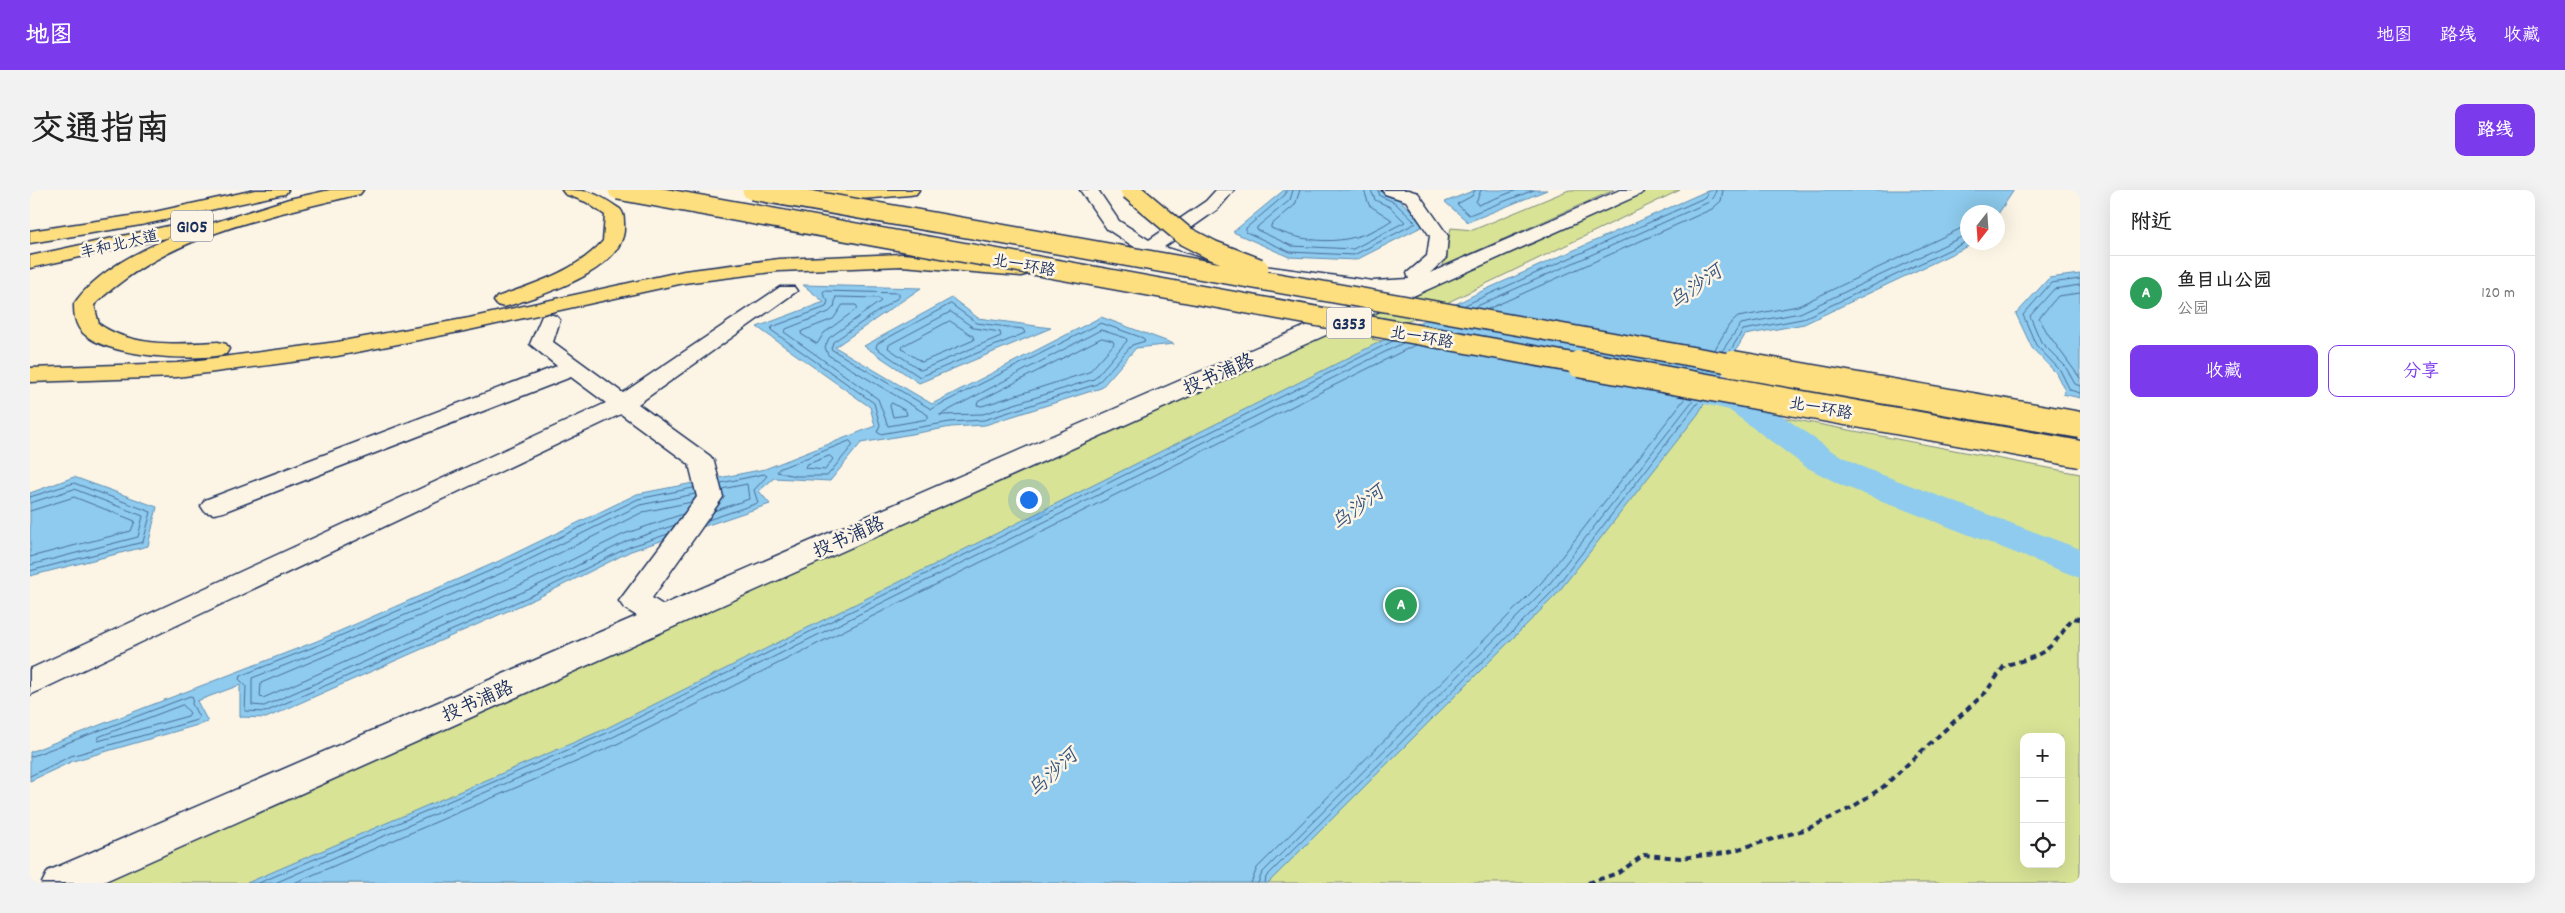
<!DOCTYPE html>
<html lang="zh">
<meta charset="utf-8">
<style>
:root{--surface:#fff;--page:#f2f2f2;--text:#222;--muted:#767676;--line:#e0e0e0;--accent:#7c3aed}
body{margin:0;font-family:Dekko,"LXGW WenKai TC",sans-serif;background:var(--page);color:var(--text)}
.controls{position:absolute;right:15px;bottom:15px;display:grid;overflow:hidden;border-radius:10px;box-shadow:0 5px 20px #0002}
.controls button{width:45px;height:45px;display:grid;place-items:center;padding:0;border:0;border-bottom:1px solid var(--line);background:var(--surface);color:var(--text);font:25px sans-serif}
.compass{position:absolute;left:1930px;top:15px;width:45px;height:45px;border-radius:50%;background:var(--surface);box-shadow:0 5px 20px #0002;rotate:197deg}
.you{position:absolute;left:998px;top:309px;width:18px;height:18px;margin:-12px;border:4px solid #fff;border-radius:50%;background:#1a73e8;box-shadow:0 0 0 8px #1a73e833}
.badge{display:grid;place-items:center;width:32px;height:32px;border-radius:50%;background:var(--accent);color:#fff;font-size:16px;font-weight:700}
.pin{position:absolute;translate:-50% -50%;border:2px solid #fff;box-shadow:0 1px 5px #0006}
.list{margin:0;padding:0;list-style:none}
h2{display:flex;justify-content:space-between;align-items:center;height:65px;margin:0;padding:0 20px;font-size:21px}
h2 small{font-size:16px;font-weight:400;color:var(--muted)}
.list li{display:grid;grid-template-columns:32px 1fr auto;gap:15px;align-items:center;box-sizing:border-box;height:75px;padding:0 20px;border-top:1px solid var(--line)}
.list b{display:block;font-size:19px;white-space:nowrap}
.list p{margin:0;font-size:16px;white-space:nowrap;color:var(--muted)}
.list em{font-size:16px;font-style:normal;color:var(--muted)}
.actions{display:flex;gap:10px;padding:15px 20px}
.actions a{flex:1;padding:11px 0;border:1px solid var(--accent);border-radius:10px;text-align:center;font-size:18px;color:var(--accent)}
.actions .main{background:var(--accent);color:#fff}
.icon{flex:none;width:28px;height:28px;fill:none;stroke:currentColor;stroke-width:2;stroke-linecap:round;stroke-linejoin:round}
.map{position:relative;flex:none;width:2050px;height:693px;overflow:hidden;border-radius:10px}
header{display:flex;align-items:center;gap:30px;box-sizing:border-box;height:70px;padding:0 25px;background:var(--accent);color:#fff}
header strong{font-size:24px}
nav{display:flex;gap:28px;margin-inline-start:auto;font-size:18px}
.intro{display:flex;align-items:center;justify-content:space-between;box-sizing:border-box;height:120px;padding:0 30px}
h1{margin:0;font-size:35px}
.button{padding:12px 22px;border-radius:10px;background:var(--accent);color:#fff;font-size:18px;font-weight:700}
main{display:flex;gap:30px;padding:0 30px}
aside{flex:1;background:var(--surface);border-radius:10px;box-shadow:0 5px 20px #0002}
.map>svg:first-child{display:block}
.green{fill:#d8e396;stroke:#7a897a;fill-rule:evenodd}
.water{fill:#8ecbee;stroke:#608db4}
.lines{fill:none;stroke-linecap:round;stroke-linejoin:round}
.shore{stroke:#496d98;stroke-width:1}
.river{fill:#8ecbee;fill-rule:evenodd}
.minor-casing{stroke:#1b2f5e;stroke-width:3}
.highway-casing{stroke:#1b2f5e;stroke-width:3}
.path{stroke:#1b2f5e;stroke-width:4;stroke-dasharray:6 4.5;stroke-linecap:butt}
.minor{fill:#fcf5e5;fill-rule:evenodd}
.highway{fill:#fedf80;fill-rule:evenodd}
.highway-bridge-far1-casing{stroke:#1b2f5e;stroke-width:22;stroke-linecap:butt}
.highway-bridge-casing{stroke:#1b2f5e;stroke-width:29;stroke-linecap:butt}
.highway-bridge-far1{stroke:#fedf80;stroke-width:19}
.highway-bridge{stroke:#fedf80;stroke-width:26}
.labels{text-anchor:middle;stroke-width:5;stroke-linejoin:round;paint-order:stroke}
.far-street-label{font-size:16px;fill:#1b2f5e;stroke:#fcf5e5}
.shield{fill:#fcf5e5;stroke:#5e6a86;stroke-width:1}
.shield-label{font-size:18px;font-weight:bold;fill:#1b2f5e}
.street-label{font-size:19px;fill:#1b2f5e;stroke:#fcf5e5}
.water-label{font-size:20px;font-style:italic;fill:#385682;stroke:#fcf5e5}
</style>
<header>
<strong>地图</strong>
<nav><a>地图</a><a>路线</a><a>收藏</a></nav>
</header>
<div class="intro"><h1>交通指南</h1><a class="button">路线</a></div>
<main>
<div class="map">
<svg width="2050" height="693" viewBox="0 0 2050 693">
<rect width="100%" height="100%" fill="#fcf5e5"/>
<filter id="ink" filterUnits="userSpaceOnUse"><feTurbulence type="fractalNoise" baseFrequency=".02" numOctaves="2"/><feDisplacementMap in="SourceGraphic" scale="10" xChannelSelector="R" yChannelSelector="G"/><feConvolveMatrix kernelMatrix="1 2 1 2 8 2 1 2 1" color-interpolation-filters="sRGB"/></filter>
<g filter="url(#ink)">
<path class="green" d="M1539,0H1584L1413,76L1421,38L1443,40Z
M1605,0H1650L1342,149L2050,284V693H62ZM1994,547H2031V674H1994Z"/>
<path class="water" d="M1254,0H1347L1366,7L1397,34L1326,70L1259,67L1203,42Z
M1445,0H1517L1438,32L1415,12Z
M1679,0H1984L1968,24L1938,22V52L1945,53L1774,134L1715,145L1668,224L1526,405L1238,693H217L575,539L1450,102Z
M2050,84V208L2033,204L2035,201L2026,183L2002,158L1986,124L2019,88Z
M773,95L891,98L805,157L902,214L1071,127L1144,154L1106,158L1071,198L955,235L921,237L831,253L800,291L744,288L729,301L740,314L601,361L507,408L236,528L210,527V495L167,511L178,532L43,571L0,591V562L287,451L469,371L607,304L735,279L845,236L840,217L727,137L794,112Z
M922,108L948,128L1021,138L889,193L834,156Z
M44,287L127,317L118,356L0,386V303Z"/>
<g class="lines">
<path class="shore" d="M1257,0L1255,5L1216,38V42L1260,62L1324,65L1386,33L1364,12L1350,6L1348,0
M1263,0L1260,10L1227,37V40L1262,56L1323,59L1375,32L1360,17L1345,10L1341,0
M1270,0L1265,15L1241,35V38C1282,56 1324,56 1362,30L1339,15L1334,0
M1445,0L1442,6L1427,14L1439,25L1504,0
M1451,0L1446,12L1448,15L1487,0
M2050,89L2021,93L1993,125L2006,155L2030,180L2040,200L2050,203
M2050,95L2024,99L2000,126L2011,152L2035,176L2045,194L2050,196
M794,101L869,103V107L803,152L801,159L901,219L1071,133L1113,148L1115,151L1102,155L1067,194L954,230L920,232L850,244L847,242L850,235L844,213L741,140L742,137L796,117L798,111L793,104Z
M2050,103L2028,106L2009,128L2018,144L2050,188
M806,107L849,108L851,111L799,148L795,157L798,165L898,225V229L858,236L848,209L754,142L756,139L799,122L804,117Z
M921,114L947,133L993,139L995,143L890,187L846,158L847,154Z
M813,115H826L828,118L794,143L787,154L771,144L772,141L803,129Z
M1435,115L1676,7L1679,0
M1445,117L1679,12L1684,7L1686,0
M1458,119L1682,19L1691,11L1693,0
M921,122L944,138L970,142L971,146L891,180L858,158L859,155Z
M920,131L943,146L944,150L892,172L872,159L873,156Z
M1071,140L1096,148L1097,151L1064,189L953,224L910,225Z
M1072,148L1083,151L1084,154L1059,182L952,216L947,215L948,212Z
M1685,159L1699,135L1708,127L1768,116L1938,35
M1692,161L1711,134L1770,123L1938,44
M1700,161L1713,140L1772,129L1938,51
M862,213L876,221L877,225L863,227L860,216Z
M820,251L823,255L797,286H765L747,282L749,279Z
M800,266L803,269L795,280L775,278L776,275Z
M0,307L44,293L121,322L113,352L0,381
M0,313L44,299L113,326L108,347L0,375
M0,321L44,307L105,331L101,341L0,367
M684,321L719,309L717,294L692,299
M653,324L594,344L499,391L233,508L230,507L231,493L477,389L613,322L662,312
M678,330L728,313L724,300L737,286L734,284L691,293
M645,335L597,351L502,398L234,516L222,515V488L292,461L474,382L610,315L665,304
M638,344L599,357L505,404L235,522L215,521L216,496L209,489L210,486L289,455L471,376L608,309L663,298
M153,515L160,523L158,526L68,551L69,547Z
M0,567L160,506L163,507L162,514L169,527L167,530L41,566L0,586
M229,693L577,543L1363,151
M245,693L579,549L1373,153
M264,693L583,556L1385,155
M1221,693L1227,678L1512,392L1656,207
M1228,693L1232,683L1517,397L1664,209
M1235,693L1236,687L1522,402L1670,210"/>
<path class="river" d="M1666,192L1723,205L1802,261L1837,279L2050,359V388L1811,295L1776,277L1699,220L1654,209L1649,202L1654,195Z"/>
<defs>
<path id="minor" d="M1050,0H1068L1089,31L1119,50L1176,11L1186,0H1204L1188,19L1134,57L1173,69L1176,73L1173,77L1166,79L1112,62L1077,39Z
M1352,0H1378L1388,3L1418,46L1416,68L1400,83L1590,0H1614L1611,4L71,693H12L18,681L607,426L594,418L589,411L667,307L659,274L591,224L0,505V479L576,213L541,187L193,322L184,324L175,322L171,316L175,310L527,176L500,154L512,126L519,124L526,126L530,130L523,152L593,203L750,97H764L767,101L608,214L680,266L684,271L693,307L622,408L633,415L1354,102L1343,103L1226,87L1219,85L1216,81L1219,77L1226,75L1343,91L1379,89L1377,83L1397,66L1400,46L1376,11L1355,4Z"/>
<path id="highway" d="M225,0H258L255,4L249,5L111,35L0,53V41L120,23Z
M300,0H333L330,4C236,27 136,45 64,115L69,134C103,158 149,154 188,152L196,154L199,159L196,164C164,172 77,167 53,143C45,135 44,125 44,114C66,82 107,62 141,47L0,78V66L143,35L150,37L151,43L259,9Z
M532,0C562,0 566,3 590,19C594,24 594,28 594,34C598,79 515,104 481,115L474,117L467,115L464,111L467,107C504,94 547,81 573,51L575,25L556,12L535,4Z
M762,0H889L886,4L880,5L831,9L771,5L765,4Z
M872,64L991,74L998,76L1001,80L998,84L991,86L872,76L749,81L654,93L439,140L307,166L147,187L0,192V178L147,173L307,152L439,128L654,81L749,69Z"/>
</defs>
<use href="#minor" class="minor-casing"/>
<use href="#highway" class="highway-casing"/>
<path class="path" d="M1558,693L1588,683L1614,665L1650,668L1695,663L1777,639L1821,618L1853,597L1956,502L1975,475C2012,467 2022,460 2042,428L2050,429"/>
<use href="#minor" class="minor"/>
<use href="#highway" class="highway"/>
<defs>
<path id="highway-bridge-far1" d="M588,0L1556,175
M722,0L1710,175
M1100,0L1155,46L1182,60L1229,78"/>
<path id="highway-bridge" d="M1549,174L2050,264
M1703,174L2050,235"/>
</defs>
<use href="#highway-bridge-far1" class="highway-bridge-far1-casing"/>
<use href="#highway-bridge" class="highway-bridge-casing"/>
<use href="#highway-bridge-far1" class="highway-bridge-far1"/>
<use href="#highway-bridge" class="highway-bridge"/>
</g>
</g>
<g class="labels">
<g class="far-street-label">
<text transform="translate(89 53) rotate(-13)" y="6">丰和北大道</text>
<text transform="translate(994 74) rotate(10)" y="6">北一环路</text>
<text transform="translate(1392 146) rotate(10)" y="6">北一环路</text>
<text transform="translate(1791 217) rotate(10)" y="6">北一环路</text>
</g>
<g class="shield">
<rect x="141" y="20.5" width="42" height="31" rx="4"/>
<rect x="1296.5" y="117.5" width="45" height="31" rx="4"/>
</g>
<g class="shield-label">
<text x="162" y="42">G105</text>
<text x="1319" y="139">G353</text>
</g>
<g class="street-label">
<text transform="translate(1188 183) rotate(-24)" y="7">投书浦路</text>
<text transform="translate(818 346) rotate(-24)" y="7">投书浦路</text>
<text transform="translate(447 510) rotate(-24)" y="7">投书浦路</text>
</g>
<g class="water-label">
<text transform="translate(1665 96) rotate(-36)" y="7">乌沙河</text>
<text transform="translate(1327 317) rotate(-37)" y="7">乌沙河</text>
<text transform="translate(1022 582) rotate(-43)" y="7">乌沙河</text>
</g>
</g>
</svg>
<div class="controls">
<button>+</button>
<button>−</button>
<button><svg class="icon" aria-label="locate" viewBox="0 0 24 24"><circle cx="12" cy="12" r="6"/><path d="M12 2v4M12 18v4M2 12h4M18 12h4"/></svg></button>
</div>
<svg class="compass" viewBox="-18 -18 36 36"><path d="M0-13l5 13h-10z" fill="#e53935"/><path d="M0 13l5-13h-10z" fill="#767676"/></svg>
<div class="you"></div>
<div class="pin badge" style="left:1371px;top:415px;background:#2e9e5b">A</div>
</div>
<aside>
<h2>附近<small></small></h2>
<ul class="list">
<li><span class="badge" style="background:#2e9e5b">A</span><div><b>鱼目山公园</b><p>公园</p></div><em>120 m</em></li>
</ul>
<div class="actions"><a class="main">收藏</a><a>分享</a></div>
</aside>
</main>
